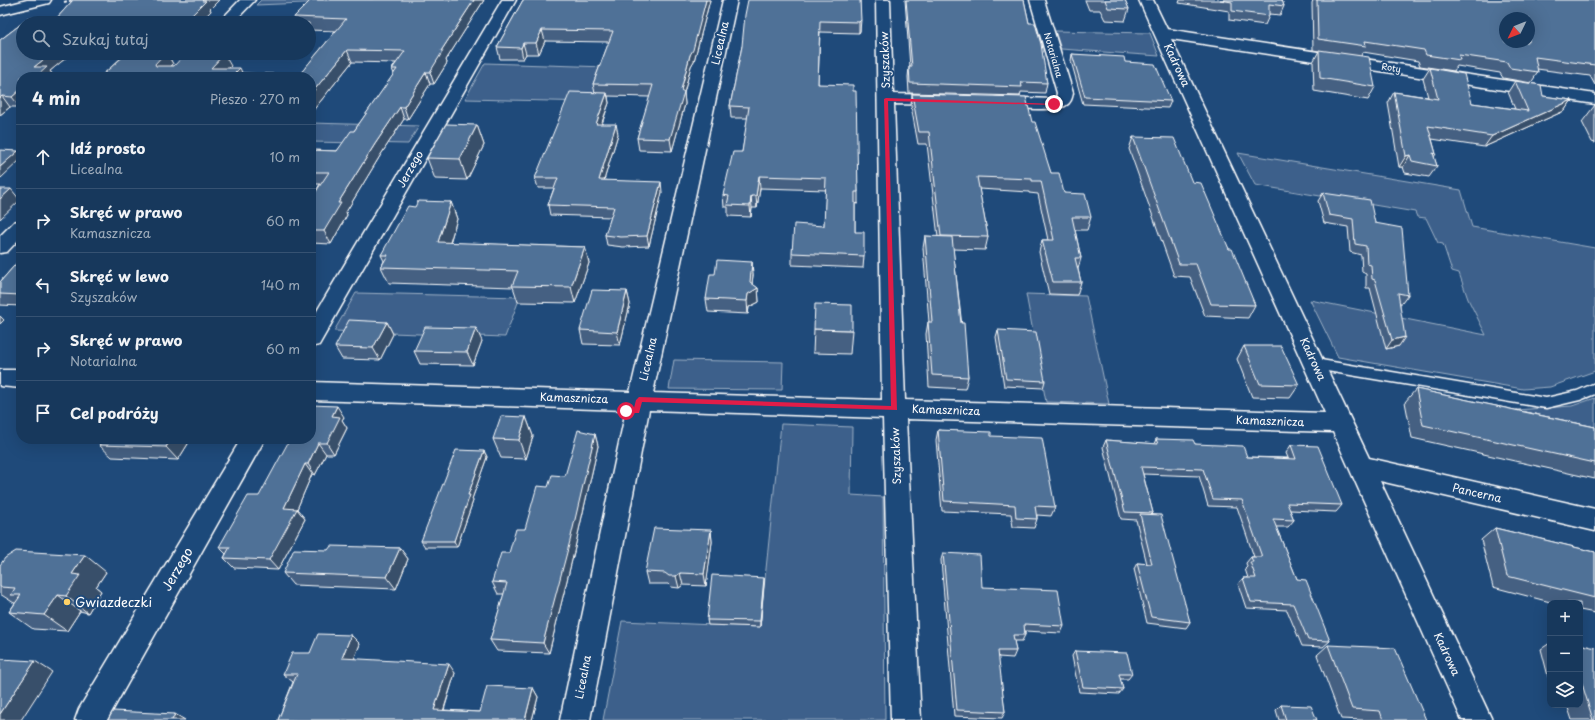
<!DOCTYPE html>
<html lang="pl">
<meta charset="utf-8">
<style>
:root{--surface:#17385c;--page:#244365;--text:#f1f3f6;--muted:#9eacbb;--line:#365272}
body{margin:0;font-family:"Playpen Sans",sans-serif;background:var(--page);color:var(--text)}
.controls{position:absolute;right:12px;bottom:12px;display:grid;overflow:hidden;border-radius:8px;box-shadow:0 4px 16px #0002}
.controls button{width:36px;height:36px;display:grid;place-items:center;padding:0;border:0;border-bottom:1px solid var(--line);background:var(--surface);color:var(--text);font:20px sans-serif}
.compass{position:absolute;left:1499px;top:12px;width:36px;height:36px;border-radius:50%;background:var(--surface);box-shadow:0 4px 16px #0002;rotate:227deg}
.stop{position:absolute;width:12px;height:12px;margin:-9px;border:3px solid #e11d48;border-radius:50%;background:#fff}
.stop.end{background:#e11d48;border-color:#fff;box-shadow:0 1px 4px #0008}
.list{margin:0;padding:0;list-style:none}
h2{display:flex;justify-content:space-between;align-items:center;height:52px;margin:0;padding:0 16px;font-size:17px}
h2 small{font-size:13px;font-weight:400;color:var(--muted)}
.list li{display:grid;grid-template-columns:26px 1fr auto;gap:12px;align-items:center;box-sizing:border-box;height:64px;padding:0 16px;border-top:1px solid var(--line)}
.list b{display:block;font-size:15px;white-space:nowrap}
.list p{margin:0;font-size:13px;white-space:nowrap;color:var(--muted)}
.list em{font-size:13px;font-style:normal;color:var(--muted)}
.icon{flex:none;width:22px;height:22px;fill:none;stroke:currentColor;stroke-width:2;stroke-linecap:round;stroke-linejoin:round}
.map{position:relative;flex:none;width:1595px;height:720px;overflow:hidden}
.search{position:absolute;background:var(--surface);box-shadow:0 4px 16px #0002;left:16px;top:16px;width:300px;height:44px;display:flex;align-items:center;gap:10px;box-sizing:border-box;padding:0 14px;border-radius:22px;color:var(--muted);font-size:15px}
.panel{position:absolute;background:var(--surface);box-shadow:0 4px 16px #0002;left:16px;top:72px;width:300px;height:372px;border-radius:16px}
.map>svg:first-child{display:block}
.green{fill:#3c618b;stroke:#9eb0c5}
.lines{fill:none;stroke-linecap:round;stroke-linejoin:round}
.service-casing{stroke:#fff;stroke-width:3}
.minor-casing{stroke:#fff;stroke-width:3}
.tertiary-casing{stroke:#fff;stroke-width:3}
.path{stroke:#fff;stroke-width:2;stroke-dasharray:3 2;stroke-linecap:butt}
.service{fill:#1f4a7a;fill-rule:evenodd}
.minor{fill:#1f4a7a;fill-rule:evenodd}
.tertiary{fill:#1f4a7a;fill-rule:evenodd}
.wall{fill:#456182;stroke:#fff}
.shaded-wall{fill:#384f6a;stroke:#fff}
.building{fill:#507197;stroke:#fff;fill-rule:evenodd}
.route{fill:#e11d48}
.poi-dot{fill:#ffd166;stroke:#1f4a7a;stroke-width:1.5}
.labels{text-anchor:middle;stroke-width:4;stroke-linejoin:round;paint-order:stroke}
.far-street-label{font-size:9px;fill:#fff;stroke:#1f4a7a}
.street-label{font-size:11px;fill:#fff;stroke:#1f4a7a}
.near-street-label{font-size:13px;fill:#fff;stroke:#1f4a7a}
.near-poi-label{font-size:13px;fill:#fff;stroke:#1f4a7a;text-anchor:start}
</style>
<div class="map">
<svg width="1595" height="720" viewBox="0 0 1595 720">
<rect width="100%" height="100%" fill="#1f4a7a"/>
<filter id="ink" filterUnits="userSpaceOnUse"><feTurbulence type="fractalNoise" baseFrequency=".025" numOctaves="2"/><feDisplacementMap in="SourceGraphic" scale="8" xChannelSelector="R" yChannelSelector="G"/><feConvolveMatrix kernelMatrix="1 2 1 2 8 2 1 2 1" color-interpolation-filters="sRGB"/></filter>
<g filter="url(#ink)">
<path class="green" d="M261,0H374L256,5Z
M1055,31L1150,33L1159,56L1061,49Z
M485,63L607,67L594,102L465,99Z
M311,123L419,126L408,144L311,142Z
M1238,153L1461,190L1472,227L1595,248V371L1550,387L1523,389L1338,357L1310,300L1486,335L1468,299L1459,273L1452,271L1443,244L1438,243L1426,218L1417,217L1415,212L1255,185Z
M356,293L520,297L505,337L334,331Z
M1026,294L1086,296L1109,404L1046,402Z
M674,360L783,362L782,390L669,389Z
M1595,398V427L1516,410L1572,406Z
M781,424L852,427L851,495L883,497L885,720H603L622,621L760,627Z"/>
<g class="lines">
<defs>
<path id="service" d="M1315,359L1546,398L1577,391L1595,383V394L1580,400L1546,408L1315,369L1310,367L1308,364L1310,361Z"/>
<path id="minor" d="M240,0H255L233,23H218Z
M502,0H516L319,345L311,347V321Z
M723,0H737L653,393L882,400L876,0H890L893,94L942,95L948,97L950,100L948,103L942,105L894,104L905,400L1325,413L1139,0H1153L1167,29L1595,94V104L1171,39L1369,458L1595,509V531L1380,481L1492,720H1462L1333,432L906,419L921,720H891L883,418L649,410L590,720H560L626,410L311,400V382L630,392Z
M1030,0H1044L1073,93C1072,98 1071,103 1065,106C1053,111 1006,109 992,105L990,102L992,99L998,97L1053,99L1056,98L1057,93Z
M21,220V237L7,252L0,253V236L14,222Z
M0,370H21V388L0,386Z
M241,439H265L107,720H75L79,709Z"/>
<path id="tertiary" d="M27,0H51L49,3L0,15V7Z"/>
</defs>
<use href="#service" class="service-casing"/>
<use href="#minor" class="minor-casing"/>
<use href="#tertiary" class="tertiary-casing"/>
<path class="path" d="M64,2L73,0"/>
<use href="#service" class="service"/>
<use href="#minor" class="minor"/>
<use href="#tertiary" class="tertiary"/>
</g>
<path class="wall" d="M73,0H219L210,9L211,11L199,23H23V53H72L50,71L54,77H21V106L20,107H10L0,115V40L29,18L56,19Z
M311,0H484L446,60L447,63L434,84H430L408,119H404L380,156L346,212L347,215L331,244L311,243V199L320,184H311V150L337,151L354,131L394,74L392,69L396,63L352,62L311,113L100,77L123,56L121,53H170L168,55L173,64L171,66H231L228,68L242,73L299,75L336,31L309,30V23H296L294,17Z
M523,0H710L694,61L691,66L684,93L685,104L672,151L639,150L637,138L650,97L608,96L609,103L602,124L618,134L604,180L662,192L649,246L623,247L607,245L605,235L611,217L550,215L548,205L554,188H538L535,178L595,93L593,84L609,42L545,41L539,54H526L523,59H500L497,47Z
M860,0V31L859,33L820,32L818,84L853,91L858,192V204L855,203V232L864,256L863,268L792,265V253L824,226L826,190L760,188L757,208H752L751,217L728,216V207H724L723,195L742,152L748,118H731L730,106L742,46Z
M905,0H1024L1029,23L1047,83L1045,93L1021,92L1020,96L909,93L908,77L909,67H910Z
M1085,0H1125L1129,9L1125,21L1105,20L1100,10H1089Z
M1180,0H1282L1284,6L1280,15L1269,14V16L1265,25L1229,20V11L1179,3Z
M1313,0H1595V85L1590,76L1537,69L1538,72L1531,83L1503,78L1500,73L1457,66L1454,71L1420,66L1418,61L1363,52L1361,56L1375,87L1368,100L1314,91L1313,62L1319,51L1313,50L1312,3Z
M1072,54L1125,62L1171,101L1168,108L1083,104L1071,61Z
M1430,68L1472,103L1515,109L1508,92L1515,81L1543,96L1572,100L1564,111L1484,147L1432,139L1436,154L1434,157L1437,166L1429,177L1405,173L1403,167H1399L1388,103L1394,92L1428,97L1423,79Z
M912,94L1032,122L1051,173L1064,193L1091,217L1087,230H1075L1081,258L1078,269L1081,282L1077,295L1049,294L1039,252L1042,240H1048L1038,194L1029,193V192L979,189L988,237L985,250L953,249L968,377L965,389L929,387L926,334L928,322H929L923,248L925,236L938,237L927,144H918L911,106Z
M1595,105V143L1592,142L1582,122Z
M477,125L484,145L467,180L435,179L427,158Z
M1133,137L1192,182L1229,249L1255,305L1248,318L1205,316L1190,277L1174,276L1129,149Z
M1323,193L1375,223L1408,295L1402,303H1400L1399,346L1386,349L1370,288H1366V274L1362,272L1361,255L1350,252L1348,227L1324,223L1318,201Z
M451,202L457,219L450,243L585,247L589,263L575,303L518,302L513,287L389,283L381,267L384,261L381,255L415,207Z
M21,258V306L0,305V282Z
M752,262L753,275L752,284L758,288L759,302L749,307L748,314L708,312L706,299L715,274Z
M627,291L630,304L620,345L583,344L580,330Z
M387,322L393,334L380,360L342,359L335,347Z
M814,329L852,330L850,354L813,353Z
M998,330L1045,381L1043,388L1004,386L996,337Z
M482,341L473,365L420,364L414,351Z
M1244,346L1299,385L1290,398L1252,397L1237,359Z
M1416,389L1595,427V479L1412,438L1405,402Z
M344,417L342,420L347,428L334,454H326L315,475L312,474L297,509L305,519L278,570L234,568L224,558L226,554L219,547Z
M526,417L533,436L526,459L501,458L493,439Z
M938,430L991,436L1055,507L1051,516L1037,515V519L1034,528L1013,527L1011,514L942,511L936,440Z
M595,434L598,446L574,552L549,653L497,651L490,640L504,594H498L492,582L509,553L525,529L565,476Z
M104,439H191L178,460L112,457L99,445Z
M1156,439L1195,444L1247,457L1288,458L1286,453L1291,445L1342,505L1336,512L1290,510L1294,520L1288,527H1276L1297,579L1330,641L1323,647L1302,646L1287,610L1246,608L1238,584L1243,578H1248L1245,569L1247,567L1246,563L1251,557H1254L1237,507L1208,506L1199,476L1143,474L1153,513L1152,514L1190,622L1186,628L1147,623L1134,569L1137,563L1147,564L1136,520L1121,519L1103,447L1106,440L1154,444Z
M484,451L487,457L472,499L473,501L457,547H425L421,541Z
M1495,528L1595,552V613L1580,610V603H1554L1493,587L1481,540Z
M711,530L712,542L706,586L683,585L679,588L671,587L668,584H648L645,572Z
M400,548L408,559L396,589L293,585L283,573L328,550Z
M943,553L982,587L1064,626L1061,633L1025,631V635L1022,641H1014L1016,651L1013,658L998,657L1005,712L1002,718L954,716L941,560Z
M0,565L106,572L96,587L101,591L88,613L80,611L67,631L33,629L9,612L15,603H14L0,594Z
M764,578V584L760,627L708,625L707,620Z
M351,635L360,644L354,659L455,673L444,710L480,712L533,688L538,697L532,720H278L293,682L283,674L310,653Z
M1550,643V680H1549L1541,649Z
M1580,644L1595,720H1572L1567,705H1580Z
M1328,645L1426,720H1362L1341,719L1317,655Z
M1075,651L1132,674L1128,679H1120L1123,689L1119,694L1079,692L1072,656Z
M1281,705L1317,720H1279L1276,710Z"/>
<path class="shaded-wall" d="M203,0H219L210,9L211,11L199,23H184Z
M474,0H484L446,60L447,63L434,84L430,72L441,51Z
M706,0H710L694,61L691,66L684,93L685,104L672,151L670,139L681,90L690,55Z
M96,19L99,23H90Z
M861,20L860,31L859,33V22Z
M542,30L545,41L539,54L536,43Z
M523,43L526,54L523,59L521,48Z
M347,50L352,62L311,113V94Z
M52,53H72L50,71L54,77H36L34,67Z
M153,53H170L168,55L173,64L162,76V77L155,64Z
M224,54L231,66L220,77L211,68Z
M240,68L244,77L235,73Z
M426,72L430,84L408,119L404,107Z
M21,89V106L20,107L12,97Z
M607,93L609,103L598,133L596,124Z
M2,96L10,107L0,115V98Z
M1572,100L1564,111L1484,147L1492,136Z
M400,107L404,119L380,156L346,212L347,215L331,244L324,231L338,203L375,144Z
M616,124L618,134L601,190L599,180Z
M477,125L484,145L467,180L460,159Z
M18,151L21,155V159L1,178L0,177V167Z
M1410,155L1403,167H1399L1406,156Z
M759,176L760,188L757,208L756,196Z
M661,182L662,192L649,246L647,236Z
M11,189L20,200L0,219V199Z
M751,196L752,208L751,217L750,206Z
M451,202L457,219L445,259L438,242Z
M585,247L589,263L575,303L571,287Z
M752,262L753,275L751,292L758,288L759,302L749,307L748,314L747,301Z
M627,291L630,304L620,345L617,332Z
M0,316L4,320L0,324Z
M387,322L393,334L380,360L373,348Z
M476,328L482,341L473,365L467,352Z
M1405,337L1399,346L1386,349L1392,340Z
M337,406L344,417L342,420L347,428L334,454L327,443L332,416Z
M526,417L533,436L526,459L519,440Z
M595,434L598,446L574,552L549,653L543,643Z
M171,439H191L178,460L166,447Z
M318,443L326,454L315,475L308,464Z
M484,451L487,457L472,499L473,501L457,547L454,541L468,495Z
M305,464L312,474L297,509L305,519L278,570L269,560L284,508Z
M711,530L712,542L706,586L704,574Z
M400,548L408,559L396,589L387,577Z
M85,555L106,572L96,587L101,591L88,613L66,596L72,574Z
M680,573L683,585L679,588L676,576Z
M764,578V584L760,627V621Z
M58,595L80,611L67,631L44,615Z
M351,635L360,644L351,667L342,658Z
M35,661L52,672L21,720H0V714Z
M449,664L455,673L441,718L434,710Z
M533,688L538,697L532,720H525Z
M175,714L185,720H172Z"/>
<path class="building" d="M73,0H203L202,1H206L184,23H153L156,21L96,19L90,23H23V53H52L34,67H47L36,77H21V89L12,97L2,96L0,98V40L29,18L56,19Z
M311,0H474L441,51H443L430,72H426L404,107H400L375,144L338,203H341L324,231H311V199L329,172H311V150L337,151L351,131H354L397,69H392L405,51L347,50L311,94V77H100L127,53H165L155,64L156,66H174L186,53L224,54L211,68H240L235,73L299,75L346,19L294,17Z
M523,0H706L693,50L690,55L681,90L684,92L670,139L637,138L653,85L593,84L613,31L542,30L536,43H523L521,48L497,47Z
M748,0H860L861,20L859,22L820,21L818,84L853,85V91H856L858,192H855V232H864V256L792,253L794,224L824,226L826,178L759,176L756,196H751L750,206L727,205L729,196L723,195L733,152H742L749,107L730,106L742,46L745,15Z
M906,0H1024L1029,23H1035L1041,44L1047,83L1021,82L1022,87L910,83L909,67H912Z
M1105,0H1125L1129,9L1108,8Z
M1220,0H1282L1284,6L1269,4V16L1232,11V2Z
M1317,0H1595V65L1535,57L1538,72L1510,68L1507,62L1459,55L1460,60L1426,55L1424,50L1365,41L1366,46L1318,39ZM1505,18H1529V42H1505Z
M1319,50L1369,57L1375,87L1320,78Z
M1072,54L1124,57L1125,62L1155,64L1171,101L1085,97Z
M1430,68L1464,74L1472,103L1528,111L1515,81L1541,85L1543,96L1572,100L1492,136L1428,126L1436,154L1433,153L1437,166L1412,161L1410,155L1406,156L1394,92L1438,99Z
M570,92L607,93L596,124H616L599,180L661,182L647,236L621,237L605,235L614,207L548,205L558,178H535Z
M912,94L1026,97L1032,122H1035L1051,173H1059L1064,193L1085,194L1091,217H1072L1081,258H1075L1081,282H1053L1042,240H1054L1041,181H1032V179L977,177L988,237L941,236L929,132H919Z
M446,124L477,125L460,159L427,158Z
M1133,137L1174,138L1192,182L1201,183L1229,249H1232L1255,305L1211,304L1196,264H1179Z
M0,150L18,151L0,167Z
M0,189H11L0,199Z
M1323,193L1370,200L1375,223L1402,228L1408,295L1398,293L1405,337L1392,340L1375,280L1372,279L1371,265L1367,264L1366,246L1355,244L1353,219L1329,215Z
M418,201L451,202L438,242L585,247L571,287L512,286L518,271L381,267L388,255H381L408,206L415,207Z
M925,236L952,237L961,323H964L968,377L932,375L928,322H932Z
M21,258V295L0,294V282Z
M717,260L752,262L750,282L758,288L748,294L747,301L706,299L710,274H715Z
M592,290L627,291L617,332L580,330Z
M815,304L852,305V330L814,329Z
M349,320L387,322L373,348L335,347Z
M425,327L476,328L467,352L414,351Z
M998,330L1036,332L1045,381L1006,379Z
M1244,346H1281L1299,385L1260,384Z
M1416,389L1595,427V463L1423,425Z
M311,405L337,406L332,416L340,417L327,443H318L308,464H305L284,508L297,509L269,560L224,558L230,547H219L248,496H259L290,439H311Z
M501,416L526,417L519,440L493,439Z
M578,430L595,434L570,541L543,643L490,640L507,583L492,582L501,553H509L516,529H525L537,486L548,487L552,475L565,476Z
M938,430L991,432V436L1042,438L1055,507L1035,506L1037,519L1016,518L1015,505L944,501Z
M104,439H171L166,447L99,445Z
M1156,439L1193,440L1195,444L1243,446L1247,457L1296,459L1291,445L1318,446L1342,505L1287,503L1294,520L1273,519L1297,579L1306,580L1330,641L1308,640L1293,604L1251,602L1243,578H1256L1250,562H1253L1251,557H1262L1242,500L1213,499L1203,469L1141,467L1153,513L1125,512L1106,440L1158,444Z
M456,450L484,451L468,495H470L454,541H421Z
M1140,514L1161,515L1190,622L1151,617L1137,563L1152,564Z
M654,528L711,530L704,574L680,573L676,576H669L665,573L645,572Z
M1495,528L1595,552V598L1507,576Z
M331,546L400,548L387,577L283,573L294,549L328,550Z
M16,551L85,555L72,574L80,575L66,596L58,595L44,615L9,612L21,595H11L15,588L0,587V565L5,558Z
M943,553L980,555L982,587L1058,590L1064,626L1024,624L1025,635H1013L1016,651H998L1005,712L957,710Z
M712,575L764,578L760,621L707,620Z
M318,634L351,635L342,658L449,664L434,710L480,712L487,686L533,688L525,720H278L297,674H283L292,653H310Z
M1580,644L1595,648V720H1593L1580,677Z
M1328,645L1395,648L1426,720H1383L1380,711L1352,709Z
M1075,651L1127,653L1132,674H1119L1123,689L1083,687Z
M0,659L35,661L0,714Z
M1281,705L1311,706L1317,720H1286Z
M113,711L175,714L172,720H108Z"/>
</g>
<path class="route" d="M886,98L1056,104L1054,105L888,101L897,410L642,402L639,413H623V409L634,408L636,400L639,397L891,406L884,99Z"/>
<circle class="poi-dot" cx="67" cy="602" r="4"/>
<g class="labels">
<g class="far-street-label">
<text transform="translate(1053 55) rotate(74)" y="3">Notarialna</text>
<text transform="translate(1391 68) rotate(9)" y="3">Roty</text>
</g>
<g class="street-label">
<text transform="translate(720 43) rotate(-77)" y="4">Licealna</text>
<text transform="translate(885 60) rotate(-92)" y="4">Szyszaków</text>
<text transform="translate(1177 65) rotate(65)" y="4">Kadrowa</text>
<text transform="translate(410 169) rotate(-60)" y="4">Jerzego</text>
<text transform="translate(648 359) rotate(-77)" y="4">Licealna</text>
<text transform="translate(1313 359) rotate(65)" y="4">Kadrowa</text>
<text transform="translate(574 398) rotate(2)" y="4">Kamasznicza</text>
<text transform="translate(946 410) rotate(2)" y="4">Kamasznicza</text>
<text transform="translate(1270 421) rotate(2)" y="4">Kamasznicza</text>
<text transform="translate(896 456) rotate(-92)" y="4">Szyszaków</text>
<text transform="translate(1477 493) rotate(13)" y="4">Pancerna</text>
<text transform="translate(1447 654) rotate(65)" y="4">Kadrowa</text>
<text transform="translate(583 677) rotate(-79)" y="4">Licealna</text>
</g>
<g class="near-street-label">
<text transform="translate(177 569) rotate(-60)" y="5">Jerzego</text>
</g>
<g class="near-poi-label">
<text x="75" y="607">Gwiazdeczki</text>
</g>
</g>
</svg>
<div class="controls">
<button>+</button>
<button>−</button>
<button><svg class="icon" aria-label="layers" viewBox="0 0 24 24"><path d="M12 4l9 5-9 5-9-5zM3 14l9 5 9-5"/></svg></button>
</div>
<svg class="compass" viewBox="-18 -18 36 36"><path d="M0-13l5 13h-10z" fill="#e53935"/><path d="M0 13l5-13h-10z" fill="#9eacbb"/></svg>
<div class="stop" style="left:626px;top:411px"></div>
<div class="stop end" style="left:1054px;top:104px"></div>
<div class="search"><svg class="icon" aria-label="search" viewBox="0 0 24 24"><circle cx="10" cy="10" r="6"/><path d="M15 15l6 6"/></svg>Szukaj tutaj</div>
<section class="panel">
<h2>4 min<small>Pieszo · 270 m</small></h2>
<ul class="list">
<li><svg class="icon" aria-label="ahead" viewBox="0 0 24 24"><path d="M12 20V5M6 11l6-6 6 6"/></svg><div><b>Idź prosto</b><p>Licealna</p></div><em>10 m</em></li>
<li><svg class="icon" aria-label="right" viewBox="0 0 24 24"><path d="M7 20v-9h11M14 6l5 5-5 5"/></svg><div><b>Skręć w prawo</b><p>Kamasznicza</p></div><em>60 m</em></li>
<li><svg class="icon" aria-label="left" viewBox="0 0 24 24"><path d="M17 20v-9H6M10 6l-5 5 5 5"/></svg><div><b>Skręć w lewo</b><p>Szyszaków</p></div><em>140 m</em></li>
<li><svg class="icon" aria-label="right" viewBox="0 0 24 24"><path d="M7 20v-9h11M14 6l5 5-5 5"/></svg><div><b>Skręć w prawo</b><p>Notarialna</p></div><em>60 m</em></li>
<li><svg class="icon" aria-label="arrive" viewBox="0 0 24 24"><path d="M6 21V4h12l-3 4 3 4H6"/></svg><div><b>Cel podróży</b></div></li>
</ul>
</section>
</div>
